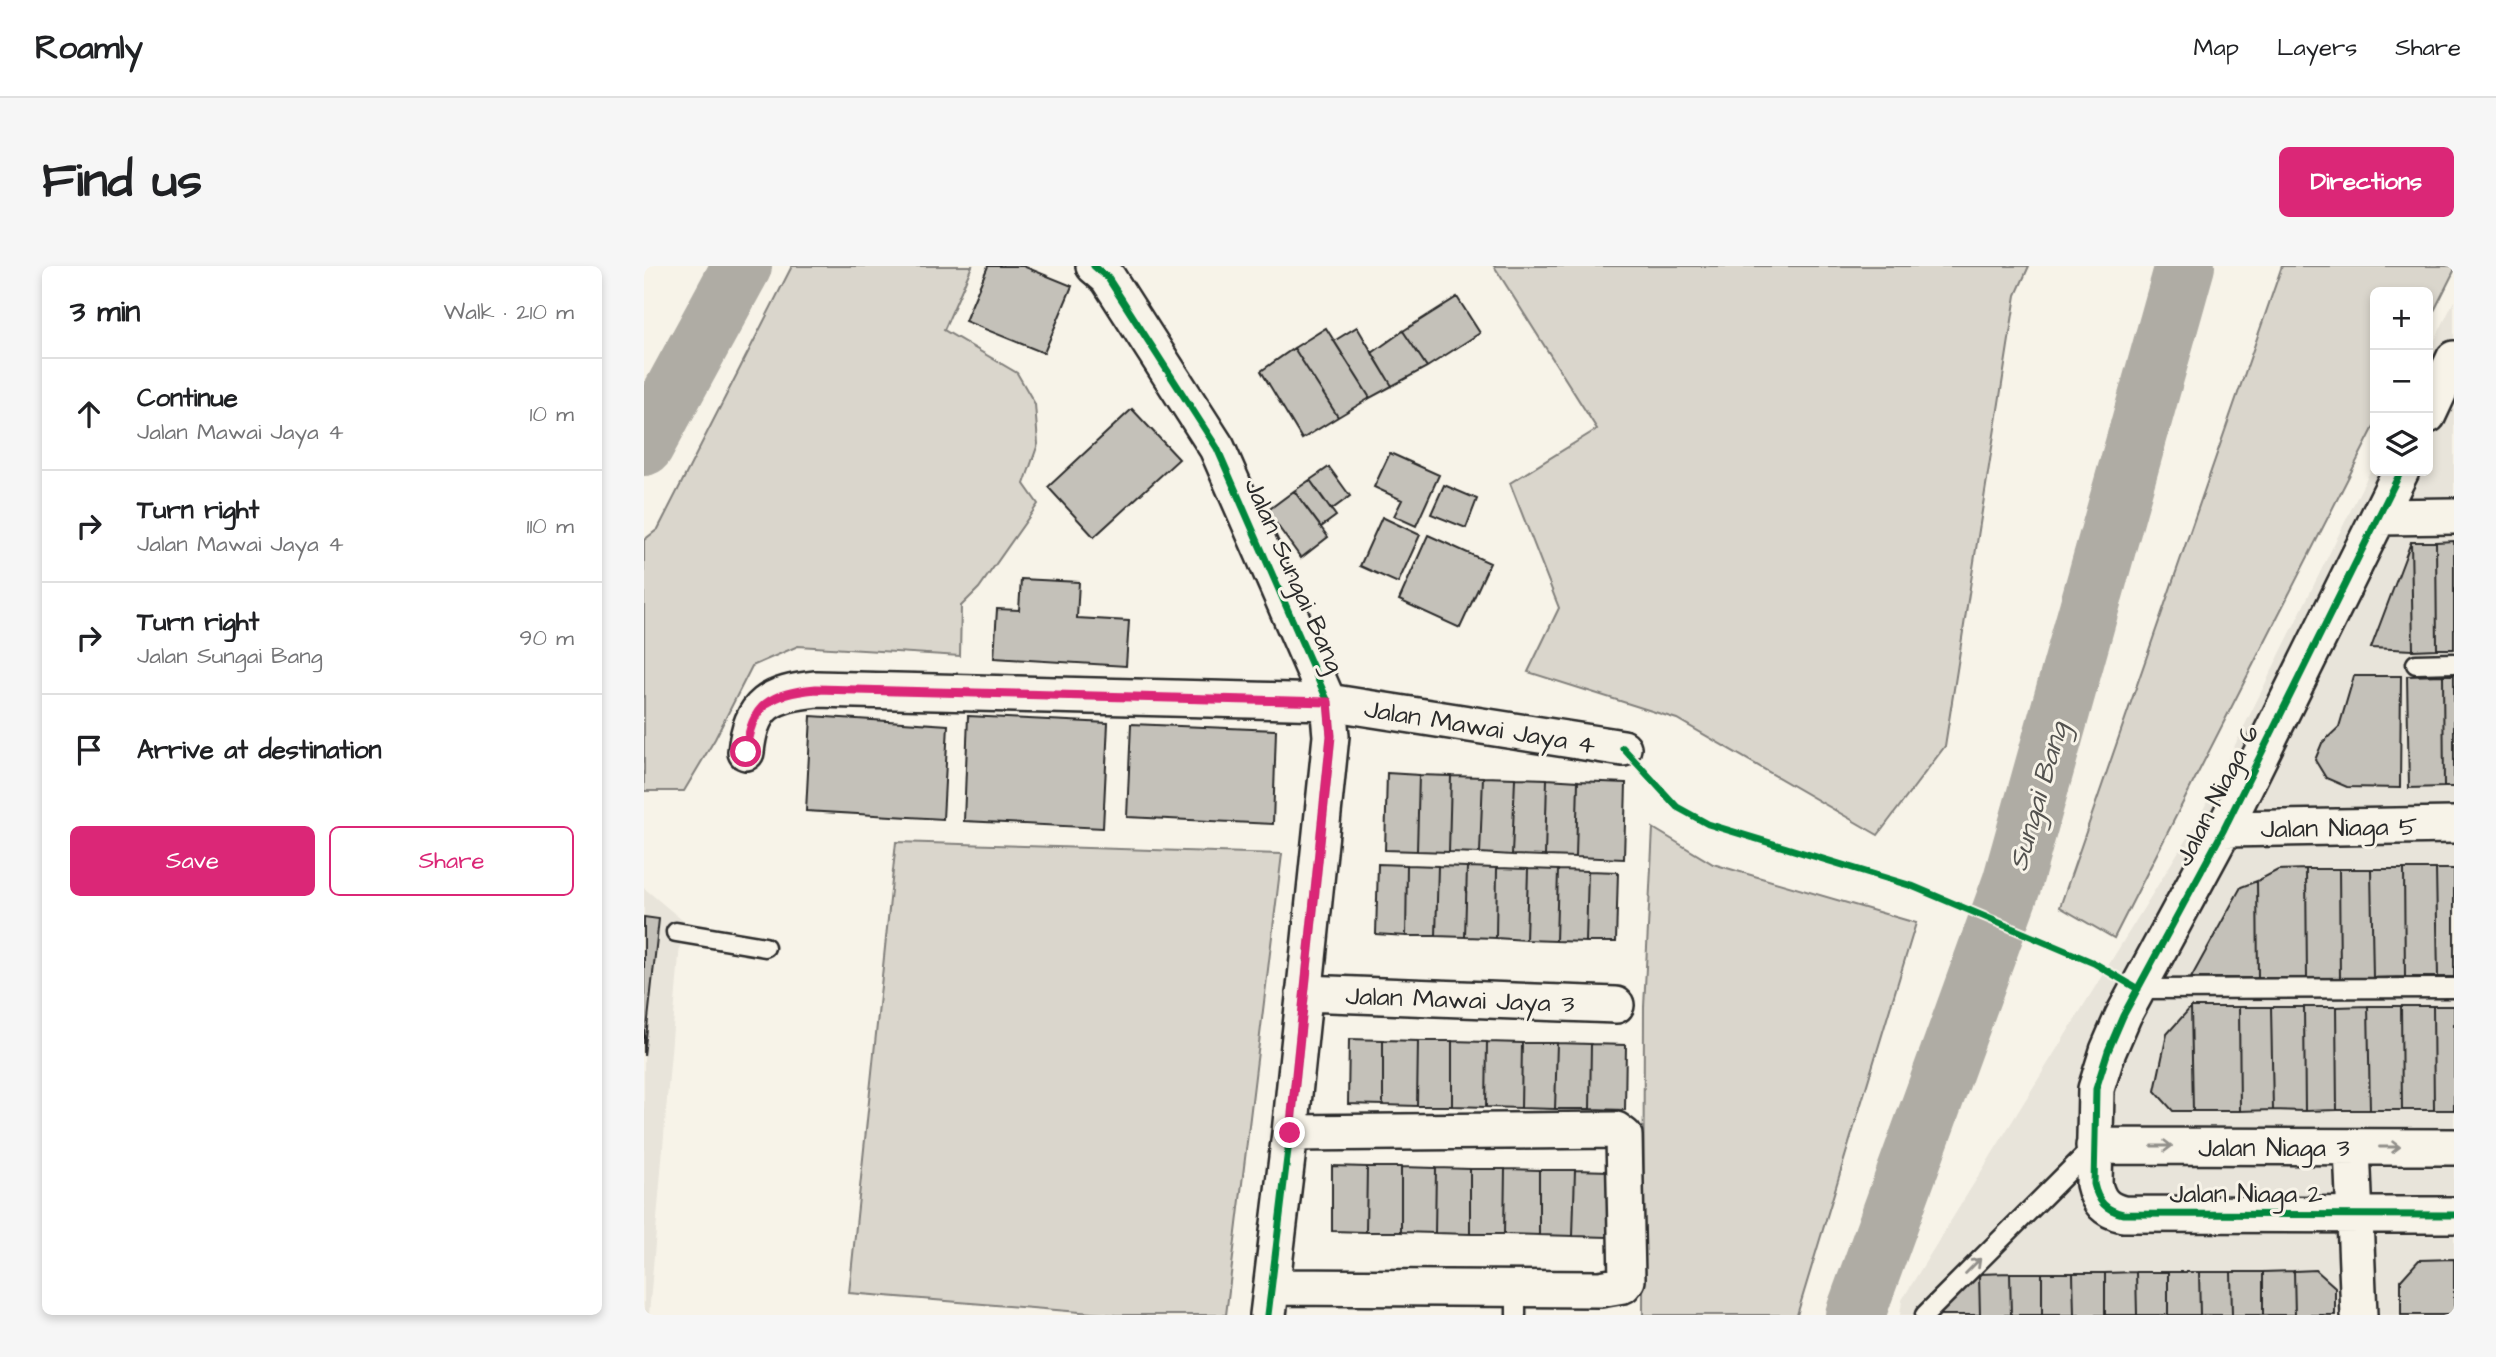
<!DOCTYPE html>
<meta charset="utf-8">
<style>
:root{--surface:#fff;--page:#f6f6f6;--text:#202124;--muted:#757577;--line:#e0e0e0;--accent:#db2777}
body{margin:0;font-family:"Architects Daughter",sans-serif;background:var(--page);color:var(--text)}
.controls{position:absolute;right:21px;top:21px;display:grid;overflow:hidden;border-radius:10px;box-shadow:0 4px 10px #0003}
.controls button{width:63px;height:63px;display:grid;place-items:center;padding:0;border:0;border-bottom:2px solid var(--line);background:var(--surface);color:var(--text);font:35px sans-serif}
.stop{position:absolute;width:21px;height:21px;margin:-16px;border:5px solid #db2777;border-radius:50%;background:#fff}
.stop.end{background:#db2777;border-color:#fff;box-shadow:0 2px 7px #0008}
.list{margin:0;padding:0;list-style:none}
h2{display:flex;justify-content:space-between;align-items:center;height:91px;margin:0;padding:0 28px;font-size:30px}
h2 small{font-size:23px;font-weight:400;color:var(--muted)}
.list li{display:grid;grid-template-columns:46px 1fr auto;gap:21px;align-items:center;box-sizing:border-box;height:112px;padding:0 28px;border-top:2px solid var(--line)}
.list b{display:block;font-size:26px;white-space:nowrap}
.list p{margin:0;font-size:23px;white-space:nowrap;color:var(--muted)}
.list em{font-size:23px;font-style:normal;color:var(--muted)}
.actions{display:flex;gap:14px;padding:21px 28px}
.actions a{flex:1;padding:16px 0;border:2px solid var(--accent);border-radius:10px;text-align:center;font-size:24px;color:var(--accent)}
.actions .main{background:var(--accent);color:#fff}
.icon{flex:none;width:38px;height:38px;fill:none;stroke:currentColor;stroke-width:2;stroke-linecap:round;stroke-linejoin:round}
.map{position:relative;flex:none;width:1810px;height:1049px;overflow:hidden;border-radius:10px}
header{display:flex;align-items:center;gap:42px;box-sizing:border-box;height:98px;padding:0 35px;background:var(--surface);border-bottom:2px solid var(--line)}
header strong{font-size:33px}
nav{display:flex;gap:38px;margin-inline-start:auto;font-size:24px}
.intro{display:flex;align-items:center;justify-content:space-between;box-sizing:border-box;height:168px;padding:0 42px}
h1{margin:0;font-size:49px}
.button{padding:18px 32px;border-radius:10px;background:var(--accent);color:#fff;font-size:24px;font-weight:700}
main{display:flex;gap:42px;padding:0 42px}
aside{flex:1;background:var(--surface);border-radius:10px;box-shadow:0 4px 10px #0003}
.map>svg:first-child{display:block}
.built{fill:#e8e4da}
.green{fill:#dad6cc;stroke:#82807c;stroke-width:2}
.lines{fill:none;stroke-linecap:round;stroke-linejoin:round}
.river{stroke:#afaca4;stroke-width:60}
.building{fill:#c4c1b9;stroke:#2b2b2b;stroke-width:2}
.service-casing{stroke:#2b2b2b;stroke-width:23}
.minor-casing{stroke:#2b2b2b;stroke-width:40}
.service{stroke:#f7f3e8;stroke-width:18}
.minor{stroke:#f7f3e8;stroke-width:35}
.cycleway-casing{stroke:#f7f3e8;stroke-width:11}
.cycleway{stroke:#00873e;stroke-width:7}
.oneway{stroke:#918f8a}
.route{stroke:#db2777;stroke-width:9}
.labels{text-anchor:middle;stroke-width:6;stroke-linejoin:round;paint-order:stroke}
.street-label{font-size:26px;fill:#2b2b2b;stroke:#f7f3e8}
.water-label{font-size:28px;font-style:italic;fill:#53524f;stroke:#f7f3e8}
</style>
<header>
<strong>Roamly</strong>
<nav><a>Map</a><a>Layers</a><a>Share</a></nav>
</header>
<div class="intro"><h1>Find us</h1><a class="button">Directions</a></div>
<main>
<aside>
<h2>3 min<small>Walk · 210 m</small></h2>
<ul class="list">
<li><svg class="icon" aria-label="ahead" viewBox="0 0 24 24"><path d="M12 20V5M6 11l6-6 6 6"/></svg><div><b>Continue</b><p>Jalan Mawai Jaya 4</p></div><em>10 m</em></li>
<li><svg class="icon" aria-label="right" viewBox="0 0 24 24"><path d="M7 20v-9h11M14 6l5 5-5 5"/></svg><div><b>Turn right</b><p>Jalan Mawai Jaya 4</p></div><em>110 m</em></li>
<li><svg class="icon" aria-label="right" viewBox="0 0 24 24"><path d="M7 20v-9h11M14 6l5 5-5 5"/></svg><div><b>Turn right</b><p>Jalan Sungai Bang</p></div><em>90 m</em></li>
<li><svg class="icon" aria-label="arrive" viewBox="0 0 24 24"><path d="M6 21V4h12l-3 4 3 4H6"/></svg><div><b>Arrive at destination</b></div></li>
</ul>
<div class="actions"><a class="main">Save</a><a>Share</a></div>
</aside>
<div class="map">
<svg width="1810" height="1049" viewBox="0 0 1810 1049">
<rect width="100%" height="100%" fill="#f7f3e8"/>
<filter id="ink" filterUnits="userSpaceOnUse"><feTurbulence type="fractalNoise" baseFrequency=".0143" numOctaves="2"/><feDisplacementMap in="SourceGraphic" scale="14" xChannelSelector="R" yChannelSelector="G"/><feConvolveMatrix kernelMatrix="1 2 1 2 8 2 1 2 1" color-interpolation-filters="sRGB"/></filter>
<g filter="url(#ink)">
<path class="built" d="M1810,35V1049H1256L1258,1034L1554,554L1731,195V205H1784V88Z
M0,622L38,654L5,1049H0Z"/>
<path class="green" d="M148,0H328L300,64L373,107L391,138L394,178L380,218L394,238L335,322L317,340L316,390L154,380L108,400L71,473L40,525H0V274L14,263Z
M850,0H1385L1372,29L1301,480L1234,569L1033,453L884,406L915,342L866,217L953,163Z
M1638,0H1810V5L1784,57V26H1731V159L1470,672L1416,641Z
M1009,562L1069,598L1272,657L1153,1049H999L1000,741Z
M252,576L638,588L582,1049H472L205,1027Z"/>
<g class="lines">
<path class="river" d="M0,180L98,0
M1211,1049L1368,617L1541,0"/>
</g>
<path class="building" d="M344,0H379L428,20L400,87L321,55Z
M813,31L836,67L783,101L759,65Z
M713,61L748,120L726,132L690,75Z
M682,62L726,132L694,151L650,82Z
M759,65L783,101L748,120L728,87Z
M650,82L694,151L658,173L617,105Z
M488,143L535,193L450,271L404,221Z
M746,187L795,209L772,260L750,250L758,234L730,221Z
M685,201L706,230L687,244L666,214Z
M666,214L692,250L677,261L650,225Z
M800,219L833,233L822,262L787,248Z
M650,225L684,271L657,292L623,245Z
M738,251L776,269L754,317L716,300Z
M784,269L846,297L816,362L755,334Z
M1810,275V383H1793L1792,276Z
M1767,276L1769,384L1727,382Z
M1767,276H1792L1793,383L1769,384Z
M377,313L435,316L433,352L485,355L482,400L350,392L353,343L375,344Z
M1799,409H1810V521H1800Z
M1799,409L1800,521L1765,522L1763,410Z
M1710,410H1757L1756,522L1703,521L1682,512L1671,494L1678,477L1695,461Z
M167,450L304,459L299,553L162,545Z
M324,450L464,457L459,562L320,555Z
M487,458L632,464L629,558L483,551Z
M743,507L775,509L773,585L741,584Z
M775,509L807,510L805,586L773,585Z
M807,510L839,511L836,587L805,586Z
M839,511L871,512L868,589L836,587Z
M871,512L903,513L901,590L868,589Z
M903,513L934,515L932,591L901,590Z
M934,515L982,517L980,593L932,591Z
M734,598L763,599L762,670L732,668Z
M763,599L794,600L792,670H762Z
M794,600L823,601L821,671L792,670Z
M823,601L853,602L852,672L821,671Z
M853,602L884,603L882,674L852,672Z
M884,603L914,604L912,675L882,674Z
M1662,603H1695L1696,712H1663Z
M1662,603L1663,712H1614L1613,615L1634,604Z
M1695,603H1727L1729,712H1696Z
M1727,603H1760L1761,711L1729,712Z
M1760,603H1792L1794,711H1761Z
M1792,603H1810V711H1794Z
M914,604L944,605L942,676L912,675Z
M944,605L974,606L972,676H942Z
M1613,615L1614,712H1547L1597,621Z
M0,651L15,653L0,790Z
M1724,740L1726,844H1693L1692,741Z
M1724,740H1757L1758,844H1726Z
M1757,740H1789L1790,844H1758Z
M1789,740H1810V844H1790Z
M1547,741L1549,845H1529L1511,825L1523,768Z
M1547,741H1595L1596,845H1549Z
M1595,741H1627L1629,844L1596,845Z
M1627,741H1660L1661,845L1629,844Z
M1660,741H1692L1693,844L1661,845Z
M705,773L739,774V839L704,838Z
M739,774L774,775L773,840L739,839Z
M774,775H808V840H773Z
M808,775L843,776L842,841L808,840Z
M843,776L878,777L877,842L842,841Z
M878,777H913L911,843L877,842Z
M913,777L947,778L946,843H911Z
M947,778L982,779L981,844L946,843Z
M688,900L723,901L722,966L688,965Z
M723,901H757V966H722Z
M757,901L792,902L791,967L757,966Z
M792,902L826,903V968L791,967Z
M826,903H861L860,968H826Z
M861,903L895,904V969L860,968Z
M895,904H931L929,970L895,969Z
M931,904L965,905L964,971L929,970Z
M1810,993V1049H1757V1014L1775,994Z
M1672,1004L1691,1021V1049H1651L1650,1005Z
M1650,1005L1651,1049H1619V1006Z
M1492,1006H1524V1049H1493Z
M1492,1006L1493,1049H1461V1007Z
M1524,1006H1555L1556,1049H1524Z
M1555,1006H1587L1588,1049H1556Z
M1587,1006H1619V1049H1588Z
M1366,1007H1398V1049H1367Z
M1366,1007L1367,1049H1336L1335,1008Z
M1398,1007H1429L1430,1049H1398Z
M1429,1007H1461V1049H1430Z
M1335,1008L1336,1049H1292L1313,1030Z"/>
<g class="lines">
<defs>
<path id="service" d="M1772,398L1810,397
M32,666L121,681
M1494,723L1810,722
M872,1021V1049
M1281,1049L1449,881"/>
<path id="minor" d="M450,0L464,12L573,182L684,436L687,470L646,867L624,1049
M1784,149L1810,93
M1757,205L1580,563L1479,750L1464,785L1452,823L1450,918C1454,936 1462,944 1479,948L1810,949
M1736,251L1810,250
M102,486C107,437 126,428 172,423L684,436L979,482
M1580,563L1810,559
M660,727L972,739
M1450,880L1810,881
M1708,881L1715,1049
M628,1021L956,1023L979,1019L983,1014L980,870L972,864L646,867"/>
</defs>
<use href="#service" class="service-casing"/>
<use href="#minor" class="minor-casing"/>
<use href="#service" class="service"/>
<use href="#minor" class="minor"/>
<defs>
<path id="cycleway" d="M450,0L464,12L573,182L684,436L687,470L646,867L624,1049
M1757,205L1580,563L1479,750L1464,785L1452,823L1450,918C1454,936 1462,944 1479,948L1810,949
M979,482L1033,541L1064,558L1268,620L1450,697L1494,723"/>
</defs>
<use href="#cycleway" class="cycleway-casing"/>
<use href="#cycleway" class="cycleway"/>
</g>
<defs><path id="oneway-shaft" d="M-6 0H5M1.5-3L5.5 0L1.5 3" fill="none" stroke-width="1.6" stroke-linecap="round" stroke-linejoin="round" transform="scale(1.75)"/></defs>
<g class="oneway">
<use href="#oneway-shaft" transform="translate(1518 880)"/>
<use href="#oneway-shaft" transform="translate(1746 881)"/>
<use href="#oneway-shaft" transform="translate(1329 1000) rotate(-45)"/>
</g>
</g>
<g class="lines" filter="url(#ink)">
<path class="route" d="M102,486C107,437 126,428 172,423L684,436L687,470L646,867"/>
</g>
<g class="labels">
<g class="street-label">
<text transform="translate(651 309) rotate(66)" y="9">Jalan Sungai Bang</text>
<text transform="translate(836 460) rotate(9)" y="9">Jalan Mawai Jaya 4</text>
<text transform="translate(1572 529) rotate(-63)" y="9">Jalan Niaga 6</text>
<text transform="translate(1695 561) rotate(-1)" y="9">Jalan Niaga 5</text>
<text transform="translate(816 733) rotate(2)" y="9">Jalan Mawai Jaya 3</text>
<text x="1630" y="890">Jalan Niaga 3</text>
<text x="1602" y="936">Jalan Niaga 2</text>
</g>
<g class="water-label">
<text transform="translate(1393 530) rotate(-74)" y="10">Sungai Bang</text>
</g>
</g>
</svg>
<div class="controls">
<button>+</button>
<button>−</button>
<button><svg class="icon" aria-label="layers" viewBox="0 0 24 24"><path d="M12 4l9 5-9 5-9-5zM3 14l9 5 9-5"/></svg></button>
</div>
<div class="stop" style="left:102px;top:486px"></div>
<div class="stop end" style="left:646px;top:867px"></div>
</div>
</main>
